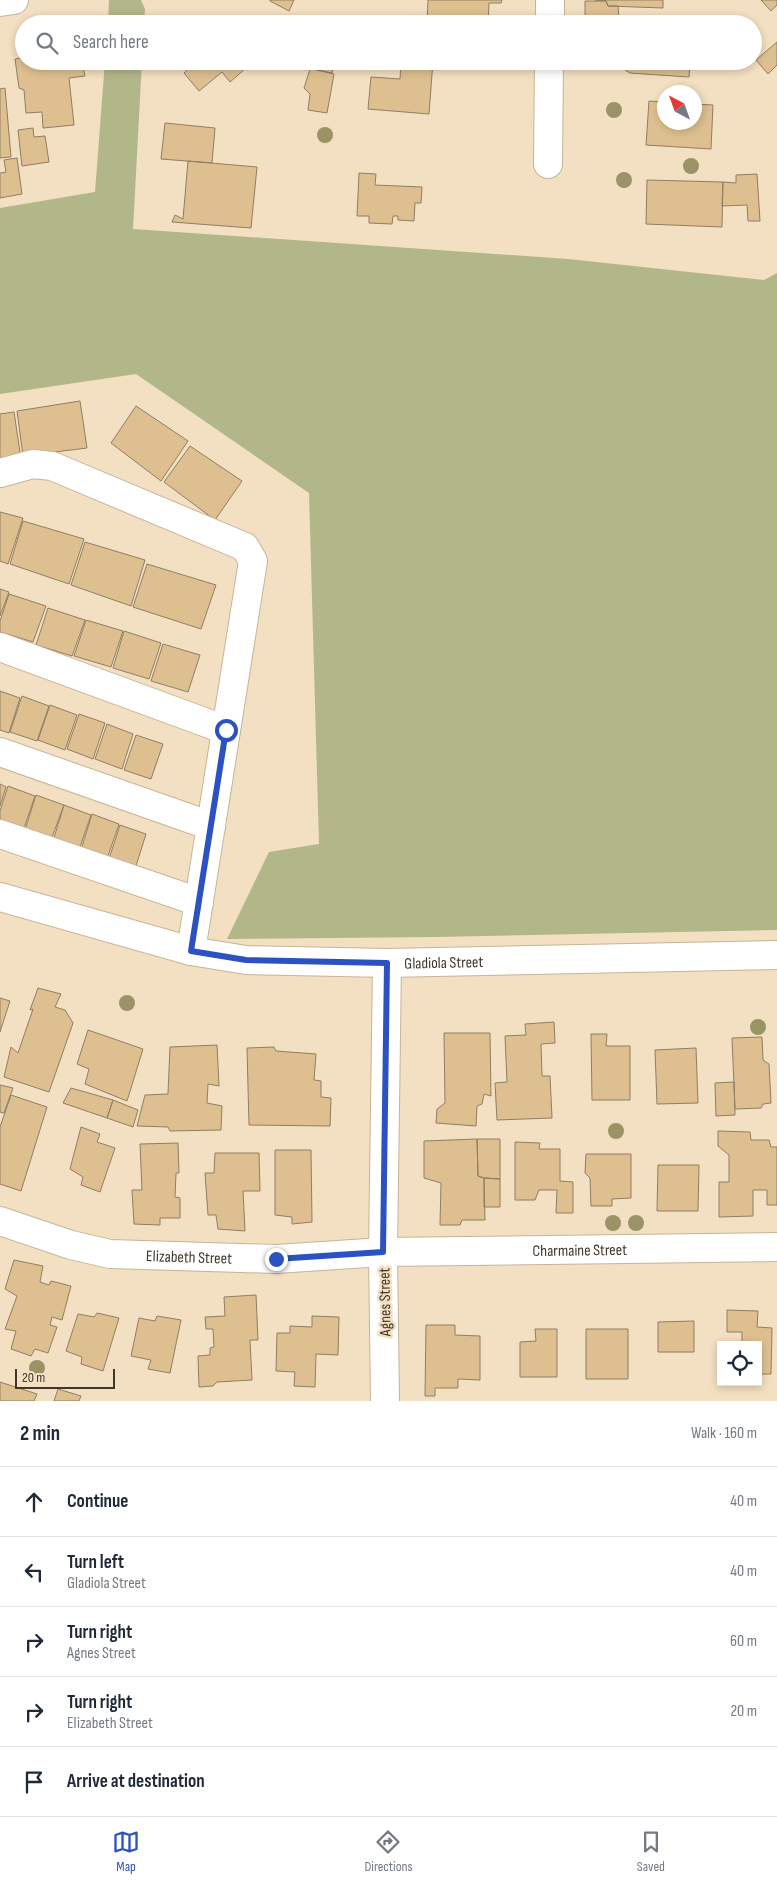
<!DOCTYPE html>
<meta charset="utf-8">
<style>
:root{--surface:#fff;--page:#f6f6f7;--text:#1f2937;--muted:#747a83;--line:#e0e1e3;--accent:#2c52c1}
body{margin:0;font-family:"Sofia Sans Condensed",sans-serif;background:var(--page);color:var(--text)}
.controls{position:absolute;right:15px;bottom:15px;display:grid;overflow:hidden;border-radius:0px;box-shadow:0 2px 8px #0003}
.controls button{width:45px;height:45px;display:grid;place-items:center;padding:0;border:0;border-bottom:1px solid var(--line);background:var(--surface);color:var(--text);font:25px sans-serif}
.compass{position:absolute;left:657px;top:85px;width:45px;height:45px;border-radius:50%;background:var(--surface);box-shadow:0 2px 8px #0003;rotate:319deg}
.scale{position:absolute;left:15px;bottom:12px;width:100px;box-sizing:border-box;padding-left:5px;border:2px solid #3f372b;border-top:0;font-size:14px;line-height:18px;white-space:nowrap;color:#3f372b;-webkit-text-stroke:4px #f3dfc1;paint-order:stroke}
.stop{position:absolute;width:15px;height:15px;margin:-11px;border:4px solid #2c52c1;border-radius:50%;background:#fff}
.stop.end{background:#2c52c1;border-color:#fff;box-shadow:0 1px 5px #0008}
.list{margin:0;padding:0;list-style:none}
h2{display:flex;justify-content:space-between;align-items:center;height:65px;margin:0;padding:0 20px;font-size:21px}
h2 small{font-size:16px;font-weight:400;color:var(--muted)}
.list li{display:grid;grid-template-columns:32px 1fr auto;gap:15px;align-items:center;box-sizing:border-box;height:70px;padding:0 20px;border-top:1px solid var(--line)}
.list b{display:block;font-size:19px;white-space:nowrap}
.list p{margin:0;font-size:16px;white-space:nowrap;color:var(--muted)}
.list em{font-size:16px;font-style:normal;color:var(--muted)}
.icon{flex:none;width:28px;height:28px;fill:none;stroke:currentColor;stroke-width:2;stroke-linecap:round;stroke-linejoin:round}
.map{position:relative;flex:none;width:777px;height:1401px;overflow:hidden}
.search{position:absolute;background:var(--surface);box-shadow:0 2px 8px #0003;left:15px;right:15px;top:15px;height:55px;display:flex;align-items:center;gap:12px;box-sizing:border-box;padding:0 18px;border-radius:28px;color:var(--muted);font-size:19px}
.sheet{height:415px;background:var(--surface)}
nav{display:flex;justify-content:space-around;align-items:center;box-sizing:border-box;height:70px;border-top:1px solid var(--line);background:var(--surface);font-size:14px;color:var(--muted)}
nav a{display:grid;justify-items:center;gap:2px}
nav .on{color:var(--accent)}
.map>svg:first-child{display:block}
.green{fill:#b2b789}
.building{fill:#dec090;stroke:#907e63}
.lines{fill:none;stroke-linecap:round;stroke-linejoin:round}
.minor-casing{stroke:#c7b497;stroke-width:30}
.minor{stroke:#fff;stroke-width:28}
.tree{fill:#9a9365}
.route{stroke:#2c52c1;stroke-width:6}
.labels{text-anchor:middle;stroke-width:5;stroke-linejoin:round;paint-order:stroke}
.street-label{font-size:16px;fill:#3f372b;stroke:#f3dfc1}
</style>
<div class="map">
<svg width="777" height="1401" viewBox="0 0 777 1401">
<rect width="100%" height="100%" fill="#f3dfc1"/>
<path class="green" d="M109,0H141L145,9L144,24H108Z
M105,61H142L133,229L568,259L764,280L777,273V930L436,937L227,939L269,852L319,844L309,493L136,374L0,394V208L95,192Z"/>
<path class="building" d="M270,0H294L289,11L270,1Z
M428,0H502L501,3H489L488,24H427Z
M595,0H663V8L608,6L606,1Z
M761,0H777V5L771,11Z
M585,1H606L608,6H618L619,18H585Z
M777,42V65L768,74L756,60Z
M24,57V61H82L85,76L69,78L74,125L43,128L42,112L26,113L24,90L19,88L15,59Z
M193,61H240L246,68L230,82L222,72L199,91L184,73L194,63Z
M315,61H334L332,73L313,69Z
M401,61H433L429,114L368,109L371,77L400,79Z
M626,61H690L689,77L630,73L625,70Z
M311,66L313,69L334,74L327,113L308,110L310,94L304,88Z
M5,88L11,157L0,158V89Z
M649,101L664,102V122H694V104L713,105L711,149L646,145Z
M165,123L215,128L212,163L161,159Z
M33,128L34,137L45,136L49,162L22,166L18,130Z
M17,158L22,194L0,198V173L6,172L4,160Z
M188,161L257,167L251,228L172,222L175,215L183,219Z
M359,173L376,174L375,185L422,187L421,203H415L414,221L398,220V216H393L392,224L369,223V216H357Z
M757,174L760,221H748L747,205L722,206L723,182L736,183V175Z
M647,180L723,182L722,227L646,224Z
M80,401L87,448L23,456L17,411Z
M136,406L188,441L161,481L111,443Z
M14,412L21,459L0,461V414Z
M190,446L242,481L215,520L164,482Z
M0,512L23,518L8,564L0,561Z
M23,521L84,539L69,584L10,564Z
M85,542L145,560L131,606L71,585Z
M147,564L216,585L201,629L133,607Z
M0,589L9,592L0,616Z
M9,594L46,606L33,642L0,632V621Z
M48,608L85,620L72,656L36,645Z
M86,620L123,631L111,667L74,656Z
M124,631L161,643L149,679L113,668Z
M163,644L200,655L188,692L151,681Z
M0,691L20,698L9,733L0,730Z
M22,696L49,706L37,741L10,732Z
M50,705L77,715L65,750L38,740Z
M79,714L105,723L93,759L67,749Z
M107,724L133,734L122,769L95,759Z
M136,735L163,744L151,779L124,770Z
M0,784L6,787L0,806Z
M8,786L35,796L23,831L0,823V811Z
M36,795L64,805L51,840L25,830Z
M64,805L91,815L79,850L53,841Z
M92,814L119,824L107,859L81,850Z
M120,825L146,834L135,869L109,859Z
M38,988L61,994L55,1007L65,1010L73,1023L49,1092L4,1077L11,1047L18,1053L33,1009L30,1010Z
M0,998L10,1001L0,1032Z
M554,1022L555,1043L541,1044L542,1076H550L552,1118L497,1120L495,1083L507,1082L505,1036L526,1035L525,1024Z
M88,1030L143,1049L127,1101L85,1084L89,1069L77,1064Z
M444,1033H490L491,1096L484,1094L482,1104L477,1106L476,1126L436,1123L437,1109L445,1103Z
M591,1034H607L606,1046H630V1100H592Z
M762,1037L763,1060L769,1064L771,1103L763,1104L761,1108L735,1109L732,1038Z
M217,1045L219,1086L208,1084L207,1103L222,1106L221,1130L170,1131L168,1127L137,1126L145,1095L168,1094L170,1047Z
M274,1047L276,1051L316,1054L314,1080L321,1081V1097L331,1098L330,1126L249,1125L247,1048Z
M696,1048L698,1103L657,1104L655,1050Z
M734,1082L735,1115L716,1116L715,1083Z
M0,1085L13,1088L4,1113L0,1112Z
M71,1088L113,1100L107,1118L63,1103Z
M11,1095L47,1107L21,1191L0,1184V1127Z
M113,1100L138,1110L133,1127L107,1118Z
M81,1127L100,1134L97,1142L115,1148L100,1192L81,1185L83,1177L70,1169Z
M718,1131L750,1132L751,1140H769L771,1147H777V1205H767V1190H753V1216L719,1217V1182H729V1155L718,1146Z
M477,1139L478,1176L484,1178L485,1220H462L460,1225H440L441,1183L424,1178V1141Z
M477,1139H500V1179L484,1178L478,1176Z
M515,1142L540,1143L539,1149H560V1181L573,1182V1213H556L557,1190H539L535,1200H515Z
M178,1143L179,1173H176L175,1197L180,1198V1218H160V1225L134,1224L132,1190H142L140,1144Z
M275,1150H311L312,1222L292,1224V1217L275,1215Z
M215,1153H259L260,1191H243L245,1231L218,1229L216,1215H208L205,1173H214Z
M586,1154H631V1198L612,1199V1206H591L590,1178L585,1173Z
M658,1165H699L698,1211H657Z
M484,1178L500,1179V1207H484Z
M14,1260L43,1266L40,1282L49,1285L51,1281L71,1286L62,1320L52,1317L50,1325L57,1327L48,1353L35,1349L31,1356L11,1349L16,1331L5,1329L17,1296L5,1289Z
M256,1295L258,1340H250L252,1380L217,1382L213,1386L199,1387L198,1356L210,1355V1348L214,1347L213,1329H206L205,1317L225,1316L224,1297Z
M727,1310L758,1311L757,1327L772,1328L771,1374H758V1345H742V1332H727Z
M97,1313L119,1318L103,1371L81,1364L82,1357L66,1351L78,1314L94,1317Z
M157,1316L181,1320L170,1373L148,1369L151,1360L131,1356L139,1318L155,1321Z
M312,1316L339,1317L338,1355L316,1354L315,1387L294,1386L295,1372L276,1371L277,1333H290V1326L312,1327Z
M694,1321V1352H658V1322Z
M426,1325H455V1335L480,1336V1380L458,1379V1388H435V1396H425Z
M535,1329H557V1377H520V1342L536,1341Z
M586,1329H628V1379H586Z
M0,1382L37,1394L34,1401H0Z
M58,1389L81,1396L79,1401H54Z"/>
<g class="lines">
<defs>
<g id="minor">
<path d="M0,2L14,0"/>
<path d="M550,24V0"/>
<path d="M548,164L549,61"/>
<path d="M0,473L33,464L52,466L245,547L253,561L191,951"/>
<path d="M0,647L226,730"/>
<path d="M0,752L211,826"/>
<path d="M0,834L199,902"/>
<path id="s1" d="M0,897L191,951L246,960L387,963L777,955"/>
<path id="s2" d="M0,1221L71,1245L110,1254L276,1259L383,1252L777,1247"/>
<path d="M385,1401L383,1252L387,963"/>
</g>
</defs>
<use href="#minor" class="minor-casing"/>
<use href="#minor" class="minor"/>
</g>
<g class="tree">
<circle cx="614" cy="110" r="8"/>
<circle cx="325" cy="135" r="8"/>
<circle cx="691" cy="166" r="8"/>
<circle cx="624" cy="180" r="8"/>
<circle cx="127" cy="1003" r="8"/>
<circle cx="758" cy="1027" r="8"/>
<circle cx="616" cy="1131" r="8"/>
<circle cx="613" cy="1223" r="8"/>
<circle cx="636" cy="1223" r="8"/>
<circle cx="37" cy="1368" r="8"/>
</g>
<g class="lines">
<path class="route" d="M226,730L191,951L246,960L387,963L383,1252L276,1259"/>
</g>
<g class="labels">
<g class="street-label">
<text dy="6" stroke="none"><textPath href="#s1" startOffset="452">Gladiola Street</textPath></text>
<text dy="6" stroke="none"><textPath href="#s2" startOffset="585">Charmaine Street</textPath></text>
<text dy="6" stroke="none"><textPath href="#s2" startOffset="194">Elizabeth Street</textPath></text>
<text transform="translate(384 1302) rotate(-91)" y="6">Agnes Street</text>
</g>
</g>
</svg>
<div class="controls">
<button><svg class="icon" aria-label="locate" viewBox="0 0 24 24"><circle cx="12" cy="12" r="6"/><path d="M12 2v4M12 18v4M2 12h4M18 12h4"/></svg></button>
</div>
<svg class="compass" viewBox="-18 -18 36 36"><path d="M0-13l5 13h-10z" fill="#e53935"/><path d="M0 13l5-13h-10z" fill="#747a83"/></svg>
<div class="scale">20 m</div>
<div class="stop" style="left:226px;top:730px"></div>
<div class="stop end" style="left:276px;top:1259px"></div>
<div class="search"><svg class="icon" aria-label="search" viewBox="0 0 24 24"><circle cx="10" cy="10" r="6"/><path d="M15 15l6 6"/></svg>Search here</div>
</div>
<section class="sheet">
<h2>2 min<small>Walk · 160 m</small></h2>
<ul class="list">
<li><svg class="icon" aria-label="ahead" viewBox="0 0 24 24"><path d="M12 20V5M6 11l6-6 6 6"/></svg><div><b>Continue</b></div><em>40 m</em></li>
<li><svg class="icon" aria-label="left" viewBox="0 0 24 24"><path d="M17 20v-9H6M10 6l-5 5 5 5"/></svg><div><b>Turn left</b><p>Gladiola Street</p></div><em>40 m</em></li>
<li><svg class="icon" aria-label="right" viewBox="0 0 24 24"><path d="M7 20v-9h11M14 6l5 5-5 5"/></svg><div><b>Turn right</b><p>Agnes Street</p></div><em>60 m</em></li>
<li><svg class="icon" aria-label="right" viewBox="0 0 24 24"><path d="M7 20v-9h11M14 6l5 5-5 5"/></svg><div><b>Turn right</b><p>Elizabeth Street</p></div><em>20 m</em></li>
<li><svg class="icon" aria-label="arrive" viewBox="0 0 24 24"><path d="M6 21V4h12l-3 4 3 4H6"/></svg><div><b>Arrive at destination</b></div></li>
</ul>
</section>
<nav>
<a class="on"><svg class="icon" aria-label="map" viewBox="0 0 24 24"><path d="M3 6l6-2 6 2 6-2v14l-6 2-6-2-6 2zM9 4v14M15 6v14"/></svg>Map</a>
<a><svg class="icon" aria-label="directions" viewBox="0 0 24 24"><path d="M12 3l9 9-9 9-9-9zM9 14v-3h6M13 9l2 2-2 2"/></svg>Directions</a>
<a><svg class="icon" aria-label="saved" viewBox="0 0 24 24"><path d="M7 4h10v16l-5-4-5 4z"/></svg>Saved</a>
</nav>
